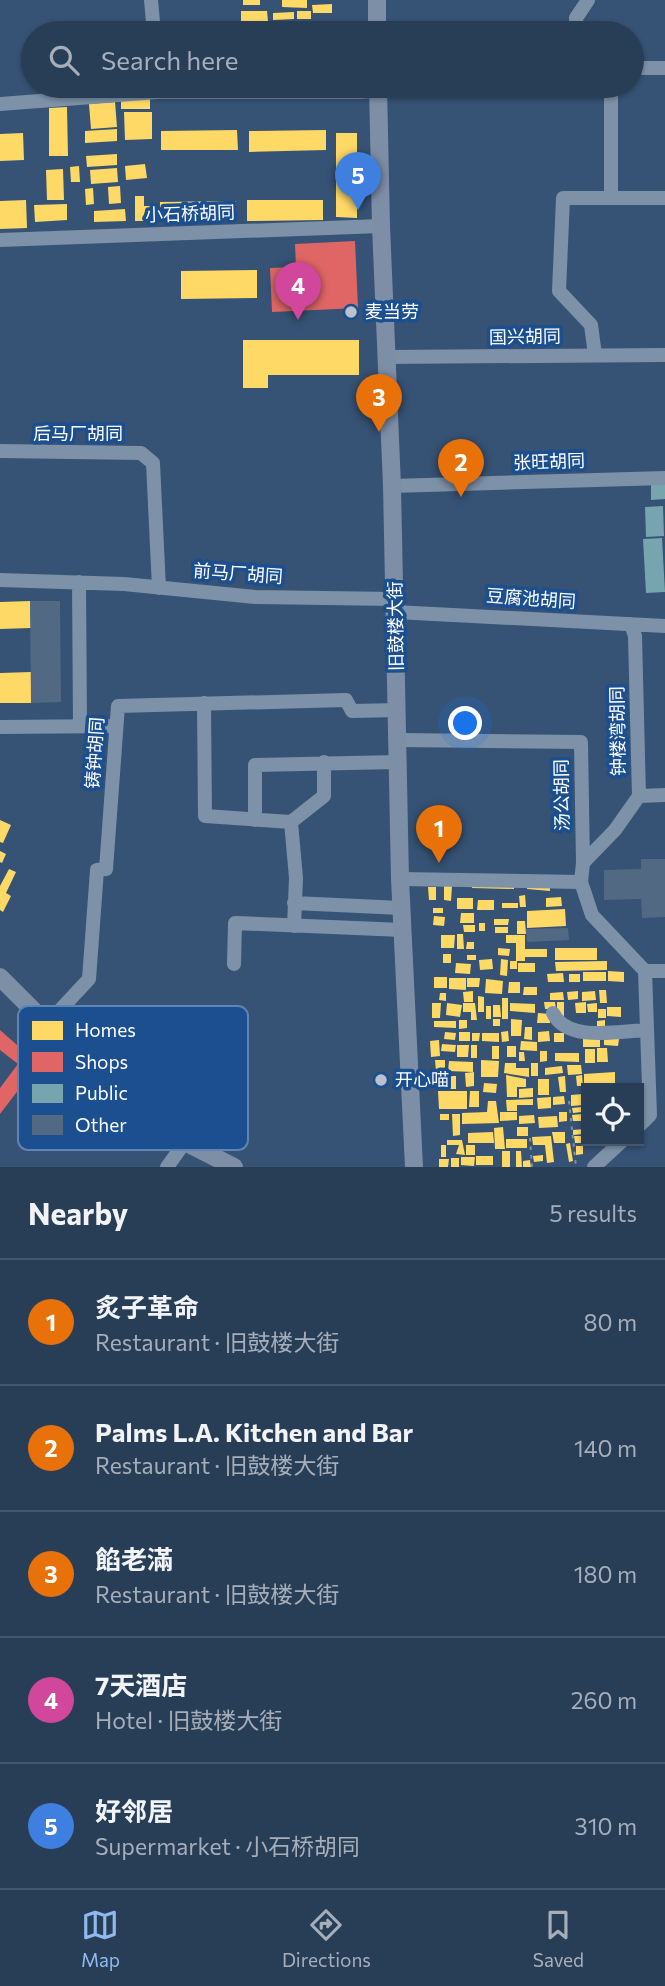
<!DOCTYPE html>
<meta charset="utf-8">
<style>
:root{--surface:#283e57;--page:#30455d;--text:#f1f3f6;--muted:#a5aeba;--line:#44576d;--accent:#90b9f0}
body{margin:0;font-family:Commissioner,"Noto Sans SC",sans-serif;background:var(--page);color:var(--text)}
.controls{position:absolute;right:21px;bottom:21px;display:grid;overflow:hidden;border-radius:0px;box-shadow:0 2px 5px #0004}
.controls button{width:63px;height:63px;display:grid;place-items:center;padding:0;border:0;border-bottom:2px solid var(--line);background:var(--surface);color:var(--text);font:35px sans-serif}
.you{position:absolute;left:466px;top:724px;width:24px;height:24px;margin:-18px;border:5px solid #fff;border-radius:50%;background:#1a73e8;box-shadow:0 0 0 10px #1a73e833}
.badge{display:grid;place-items:center;width:46px;height:46px;border-radius:50%;background:var(--accent);color:#fff;font-size:23px;font-weight:700}
.pin{position:absolute;translate:-50% -58px;filter:drop-shadow(0 2px 4px #0008)}
.pin::after{content:'';position:absolute;top:37px;width:24px;height:21px;background:inherit;clip-path:polygon(0 0,100% 0,50% 100%)}
.list{margin:0;padding:0;list-style:none}
h2{display:flex;justify-content:space-between;align-items:center;height:91px;margin:0;padding:0 28px;font-size:30px}
h2 small{font-size:23px;font-weight:400;color:var(--muted)}
.list li{display:grid;grid-template-columns:46px 1fr auto;gap:21px;align-items:center;box-sizing:border-box;height:126px;padding:0 28px;border-top:2px solid var(--line)}
.list b{display:block;font-size:26px;white-space:nowrap}
.list p{margin:0;font-size:23px;white-space:nowrap;color:var(--muted)}
.list em{font-size:23px;font-style:normal;color:var(--muted)}
.icon{flex:none;width:38px;height:38px;fill:none;stroke:currentColor;stroke-width:2;stroke-linecap:round;stroke-linejoin:round}
.map{position:relative;flex:none;width:665px;height:1167px;overflow:hidden}
.search{position:absolute;background:var(--surface);box-shadow:0 2px 5px #0004;left:21px;right:21px;top:21px;height:77px;display:flex;align-items:center;gap:18px;box-sizing:border-box;padding:0 24px;border-radius:38px;color:var(--muted);font-size:26px}
.sheet{height:721px;background:var(--surface)}
nav{display:flex;justify-content:space-around;align-items:center;box-sizing:border-box;height:98px;border-top:2px solid var(--line);background:var(--surface);font-size:19px;color:var(--muted)}
nav a{display:grid;justify-items:center;gap:4px}
nav .on{color:var(--accent)}
.map>svg:first-child{display:block}
.homes{fill:#ffd966}
.shops{fill:#e06666}
.public{fill:#76a5af}
.building{fill:#526984}
.lines{fill:none;stroke-linecap:round;stroke-linejoin:round}
.path{stroke:#7d92a8;stroke-width:2;stroke-dasharray:3.5 5;stroke-linecap:butt}
.minor{stroke:#7d92a8;stroke-width:14}
.major{stroke:#7d8ea7;stroke-width:18}
.poi-dot{fill:#b9c2ce;stroke:#1b4f8f;stroke-width:2.5}
.labels{text-anchor:middle;stroke-width:7;stroke-linejoin:round;paint-order:stroke}
.street-label{font-size:18px;fill:#fff;stroke:#1b4f8f}
.poi-label{font-size:18px;fill:#fff;stroke:#1b4f8f;text-anchor:start}
.key{fill:#1b4f8f;stroke:#5f84b1;stroke-width:2}
.key-label{font-size:19px;fill:#fff}
</style>
<div class="map">
<svg width="665" height="1167" viewBox="0 0 665 1167">
<rect width="100%" height="100%" fill="#365274"/>
<path class="homes" d="M243,0H260V5H243Z
M282,0H307V8L282,7Z
M332,4V13H313L312,5Z
M241,11H267L268,21L241,22Z
M297,11H311V19H297Z
M294,12V19L273,20V13Z
M333,21V30H316V22Z
M281,22L282,33H269L268,23Z
M150,96V109H121V97Z
M115,102L117,127L91,129L89,104Z
M67,107L68,156H49V108Z
M124,112H152V139L125,140Z
M117,129V141L85,143V131Z
M237,130L238,150H161V131Z
M326,130V150L249,152V131Z
M23,133L24,160L0,161V134Z
M336,133H357V218L336,217Z
M117,154V165L87,167L86,156Z
M145,164L147,178L126,180L125,166Z
M79,166L80,182H71L70,167Z
M117,168L118,182L91,184L90,170Z
M63,169L64,200H47L46,170Z
M120,186L121,203L109,204L108,187Z
M93,188L94,204L86,205L85,189Z
M135,196H144V206H153V221H135Z
M26,200L27,228L0,229V201Z
M247,200H323V220L247,221Z
M236,201L237,220L160,221V202Z
M67,204V220L35,222L34,205Z
M125,209L126,221L94,222V211Z
M257,270V298L181,299V271Z
M243,340H359V375H268V388H243Z
M30,601L31,628L0,629V602Z
M31,672V703H0V673Z
M0,820L11,825L3,843L0,842Z
M0,851L6,854L2,863L0,862Z
M9,869L16,872L6,893L11,896L3,912L0,910V886Z
M472,883L514,884V889L472,888Z
M550,883V891L527,889V885Z
M444,886H452L451,901L444,900Z
M428,887H436V900H429Z
M525,895L526,907H520L519,896Z
M561,897L562,906L546,907V898Z
M457,898H473V909H457Z
M478,900H494V910H477Z
M502,903H518V908H502Z
M433,908H443V913H433Z
M565,909L566,926L527,928V911Z
M461,913H474V923H460Z
M434,916L445,917L444,926L433,925Z
M494,919H509L508,925H494Z
M517,921H525L526,934H517Z
M479,923H485V931H479Z
M463,925H475V932H464Z
M495,927H508V933H495Z
M457,934H463L464,949H457Z
M441,935H455L454,948H441Z
M506,935H525V949H547V957H525V961H517V969H510V961H516V943H506Z
M467,942H474V949H466Z
M498,948L510,949L509,956L498,955Z
M555,948H597V960H555Z
M443,954H451V963H443Z
M467,955H476V960H467Z
M492,959L493,969L480,970L479,960Z
M501,959L508,960L507,976L500,975Z
M607,961V970L556,971L555,962Z
M456,963L471,964L470,974L455,973Z
M518,963H535V972H518Z
M608,971L624,972V982L608,981Z
M583,972H606V981H583Z
M563,973L564,982H548L547,974Z
M569,974H580V982H569Z
M434,977H447V988H434Z
M449,978H466V990L449,989Z
M467,978H480L479,987H467Z
M486,979L503,981L502,994L485,993Z
M509,982H520V993H508Z
M524,987H537V995H523Z
M599,990H606L607,1003H600Z
M473,991V1002H464L463,992Z
M578,991V999L568,1000L567,992Z
M595,991L596,1000L582,1001V992Z
M563,992L564,1000H550V993Z
M440,993H446V1001L439,1000Z
M478,996L484,997V1012H478Z
M502,998H508V1019H502Z
M544,1002H555L556,1009H545Z
M557,1002H564V1016H557Z
M586,1002V1013H576L575,1003Z
M432,1003H441L440,1018H432Z
M447,1003L462,1005L460,1017L446,1015Z
M463,1003H475L477,1020H471V1012H463Z
M510,1003L535,1004V1013L510,1011Z
M597,1003V1012H588L587,1004Z
M493,1005H500L501,1017H493Z
M486,1006H491V1019H486Z
M607,1007H621V1017L607,1016Z
M598,1009H606V1018H598Z
M538,1013L550,1014V1023H537Z
M493,1019H500V1026H493Z
M511,1019L522,1020L521,1036H511Z
M459,1020H467V1028L459,1029Z
M605,1020V1027H597V1021Z
M434,1021H456V1028L434,1027Z
M525,1027H532V1040L524,1039Z
M508,1031L509,1041L502,1042L501,1032Z
M549,1031L550,1041L538,1042V1032Z
M445,1032L456,1033L455,1040L444,1039Z
M459,1032H470V1041H459Z
M472,1033H480L479,1041H472Z
M482,1033H499V1042L482,1041Z
M554,1033H564V1042H554Z
M583,1036H600V1047H583Z
M604,1038L619,1039L618,1046L604,1045Z
M439,1040L440,1056L431,1057L430,1041Z
M521,1041L537,1042V1051L520,1050Z
M442,1044L456,1045L455,1052L441,1051Z
M457,1045H469L468,1057H457Z
M471,1045H477V1058H471Z
M492,1046H499V1059H492Z
M507,1046H516V1057H507Z
M597,1048H607L608,1062H597Z
M585,1049H595V1063H585Z
M540,1051H547V1061L540,1062Z
M519,1052H524L525,1061H519Z
M555,1053H579V1062L555,1061Z
M435,1060H445V1070L436,1071Z
M481,1060L499,1061L498,1077H481Z
M449,1061L473,1062V1072L448,1071Z
M505,1063H516V1068H529V1077L504,1073Z
M531,1063H538V1076H531Z
M567,1065H581L582,1074L568,1075Z
M562,1066L563,1073L545,1075V1068Z
M474,1072V1086L466,1087L465,1073Z
M615,1072V1084L584,1086V1074Z
M506,1075L526,1079V1087H517V1097H507Z
M582,1075L583,1086H577L576,1076Z
M450,1076H456V1089H450Z
M565,1076L566,1092H560L558,1077Z
M538,1079H549V1095H538Z
M484,1083L497,1084L496,1093L483,1092Z
M533,1088V1097L519,1098V1089Z
M438,1091H467V1109H439Z
M470,1091H479V1107H469Z
M583,1094L584,1105L571,1106V1095Z
M564,1096L565,1104L553,1105V1097Z
M551,1097V1108L538,1109L537,1098Z
M533,1099V1105H517V1111H507L506,1100Z
M488,1101H496L499,1123L462,1124V1113L487,1112Z
M582,1107V1112L573,1113L572,1108Z
M500,1112H517V1120L500,1121Z
M559,1112H567V1121L559,1122Z
M440,1114H449V1120H440Z
M452,1114H460V1135L453,1136Z
M582,1114V1121H573L572,1115Z
M534,1115L535,1123L519,1124V1116Z
M557,1116L558,1127L539,1128L538,1117Z
M503,1127L505,1149H495L494,1128Z
M517,1127H528V1136H517Z
M584,1129V1134L573,1135V1130Z
M493,1132L494,1143H468V1133Z
M552,1132H565V1143H554Z
M551,1136L554,1162L547,1163L545,1145H533L532,1137Z
M574,1136H581L582,1143H575Z
M506,1139H527V1148H506Z
M447,1140H462L465,1155L456,1154L459,1145H447Z
M570,1143L573,1161L569,1162L566,1144Z
M441,1145H446V1157H441Z
M466,1145H475V1155H466Z
M576,1146H583V1154L576,1155Z
M502,1151H510V1167H502Z
M516,1151H521L522,1167H516Z
M543,1155V1161L534,1162L533,1156Z
M476,1156H493V1165H476Z
M461,1157H475L474,1166L461,1165Z
M451,1158H459V1167H451Z
M439,1159H449L448,1167H439Z
M530,1160L531,1167H523V1161Z"/>
<path class="shops" d="M355,241L358,308L272,312L270,268L296,267L295,244Z
M0,1030L34,1060L21,1077L26,1080L0,1114V1088L18,1064L0,1050Z"/>
<path class="public" d="M651,485H665V499L651,500Z
M663,506L664,536L646,537L645,507Z
M662,538L665,592L646,593L643,539Z"/>
<path class="building" d="M30,601H60L61,702L31,703Z
M641,859H665V917L642,918L641,899L604,900V870L641,869Z
M568,928L569,940L527,942L526,929Z"/>
<g class="lines">
<path class="path" d="M569,1101L576,1167
M530,1138L532,1167"/>
<path class="minor" d="M151,0L154,33
M577,33L576,18L588,0
M632,68H665
M0,104L158,92H360L436,86
M611,198H665
M0,240L381,226
M595,355L591,325L559,291L563,198H611V86
M386,357L665,355
M0,451L141,453L153,463L159,588
M392,486L665,478
M0,580L124,584L255,597L395,599
M79,582L80,726
M395,612L665,626
M631,624L635,636L639,796L615,830L583,863L581,882L592,915L645,971L650,1115L639,1126
M204,703L205,816L291,822
M0,727L116,726
M398,740L581,742L583,863
M639,796L665,795
M255,820V765L398,762
M400,879L581,882
M294,903L401,908
M294,926L296,878L291,822L324,796V762
M234,964L235,923L403,930
M645,971H665
M553,1013C567,1043 620,1031 647,1030
M47,1024L89,979L97,870L106,869L118,706L346,700L352,711L398,710
M167,1167L185,1142
M594,1167L622,1141"/>
<path class="major" d="M377,0V33
M378,86L381,226L392,486L400,879L414,1167
M0,977L47,1024L185,1142L234,1167"/>
</g>
<g class="poi-dot">
<circle cx="351" cy="312" r="7"/>
<circle cx="381" cy="1080" r="7"/>
</g>
<g class="labels">
<g class="street-label">
<text transform="translate(190 214) rotate(-2)" y="6">小石桥胡同</text>
<text transform="translate(525 337) rotate(-1)" y="6">国兴胡同</text>
<text x="78" y="440">后马厂胡同</text>
<text transform="translate(549 462) rotate(-2)" y="6">张旺胡同</text>
<text transform="translate(238 574) rotate(4)" y="6">前马厂胡同</text>
<text transform="translate(531 599) rotate(4)" y="6">豆腐池胡同</text>
<text transform="translate(396 626) rotate(-91)" y="6">旧鼓楼大街</text>
<text transform="translate(618 731) rotate(-91)" y="6">钟楼湾胡同</text>
<text transform="translate(95 753) rotate(-86)" y="6">铸钟胡同</text>
<text transform="translate(562 795) rotate(-91)" y="6">汤公胡同</text>
</g>
<g class="poi-label">
<text x="365" y="318">麦当劳</text>
<text x="395" y="1086">开心喵</text>
</g>
</g>
<rect x="18" y="1006" width="230" height="144" rx="10" class="key"/>
<rect x="32" y="1021" width="31" height="19" fill="#ffd966"/>
<rect x="32" y="1052" width="31" height="20" fill="#e06666"/>
<rect x="32" y="1084" width="31" height="19" fill="#76a5af"/>
<rect x="32" y="1115" width="31" height="20" fill="#526984"/>
<g class="key-label">
<text x="75" y="1037">Homes</text>
<text x="75" y="1069">Shops</text>
<text x="75" y="1100">Public</text>
<text x="75" y="1132">Other</text>
</g>
</svg>
<div class="controls">
<button><svg class="icon" aria-label="locate" viewBox="0 0 24 24"><circle cx="12" cy="12" r="6"/><path d="M12 2v4M12 18v4M2 12h4M18 12h4"/></svg></button>
</div>
<div class="you"></div>
<div class="pin badge" style="left:439px;top:863px;background:#e8710a">1</div>
<div class="pin badge" style="left:461px;top:497px;background:#e8710a">2</div>
<div class="pin badge" style="left:379px;top:432px;background:#e8710a">3</div>
<div class="pin badge" style="left:298px;top:320px;background:#d1479c">4</div>
<div class="pin badge" style="left:358px;top:210px;background:#3f7fe0">5</div>
<div class="search"><svg class="icon" aria-label="search" viewBox="0 0 24 24"><circle cx="10" cy="10" r="6"/><path d="M15 15l6 6"/></svg>Search here</div>
</div>
<section class="sheet">
<h2>Nearby<small>5 results</small></h2>
<ul class="list">
<li><span class="badge" style="background:#e8710a">1</span><div><b>炙子革命</b><p>Restaurant · 旧鼓楼大街</p></div><em>80 m</em></li>
<li><span class="badge" style="background:#e8710a">2</span><div><b>Palms L.A. Kitchen and Bar</b><p>Restaurant · 旧鼓楼大街</p></div><em>140 m</em></li>
<li><span class="badge" style="background:#e8710a">3</span><div><b>餡老滿</b><p>Restaurant · 旧鼓楼大街</p></div><em>180 m</em></li>
<li><span class="badge" style="background:#d1479c">4</span><div><b>7天酒店</b><p>Hotel · 旧鼓楼大街</p></div><em>260 m</em></li>
<li><span class="badge" style="background:#3f7fe0">5</span><div><b>好邻居</b><p>Supermarket · 小石桥胡同</p></div><em>310 m</em></li>
</ul>
</section>
<nav>
<a class="on"><svg class="icon" aria-label="map" viewBox="0 0 24 24"><path d="M3 6l6-2 6 2 6-2v14l-6 2-6-2-6 2zM9 4v14M15 6v14"/></svg>Map</a>
<a><svg class="icon" aria-label="directions" viewBox="0 0 24 24"><path d="M12 3l9 9-9 9-9-9zM9 14v-3h6M13 9l2 2-2 2"/></svg>Directions</a>
<a><svg class="icon" aria-label="saved" viewBox="0 0 24 24"><path d="M7 4h10v16l-5-4-5 4z"/></svg>Saved</a>
</nav>
